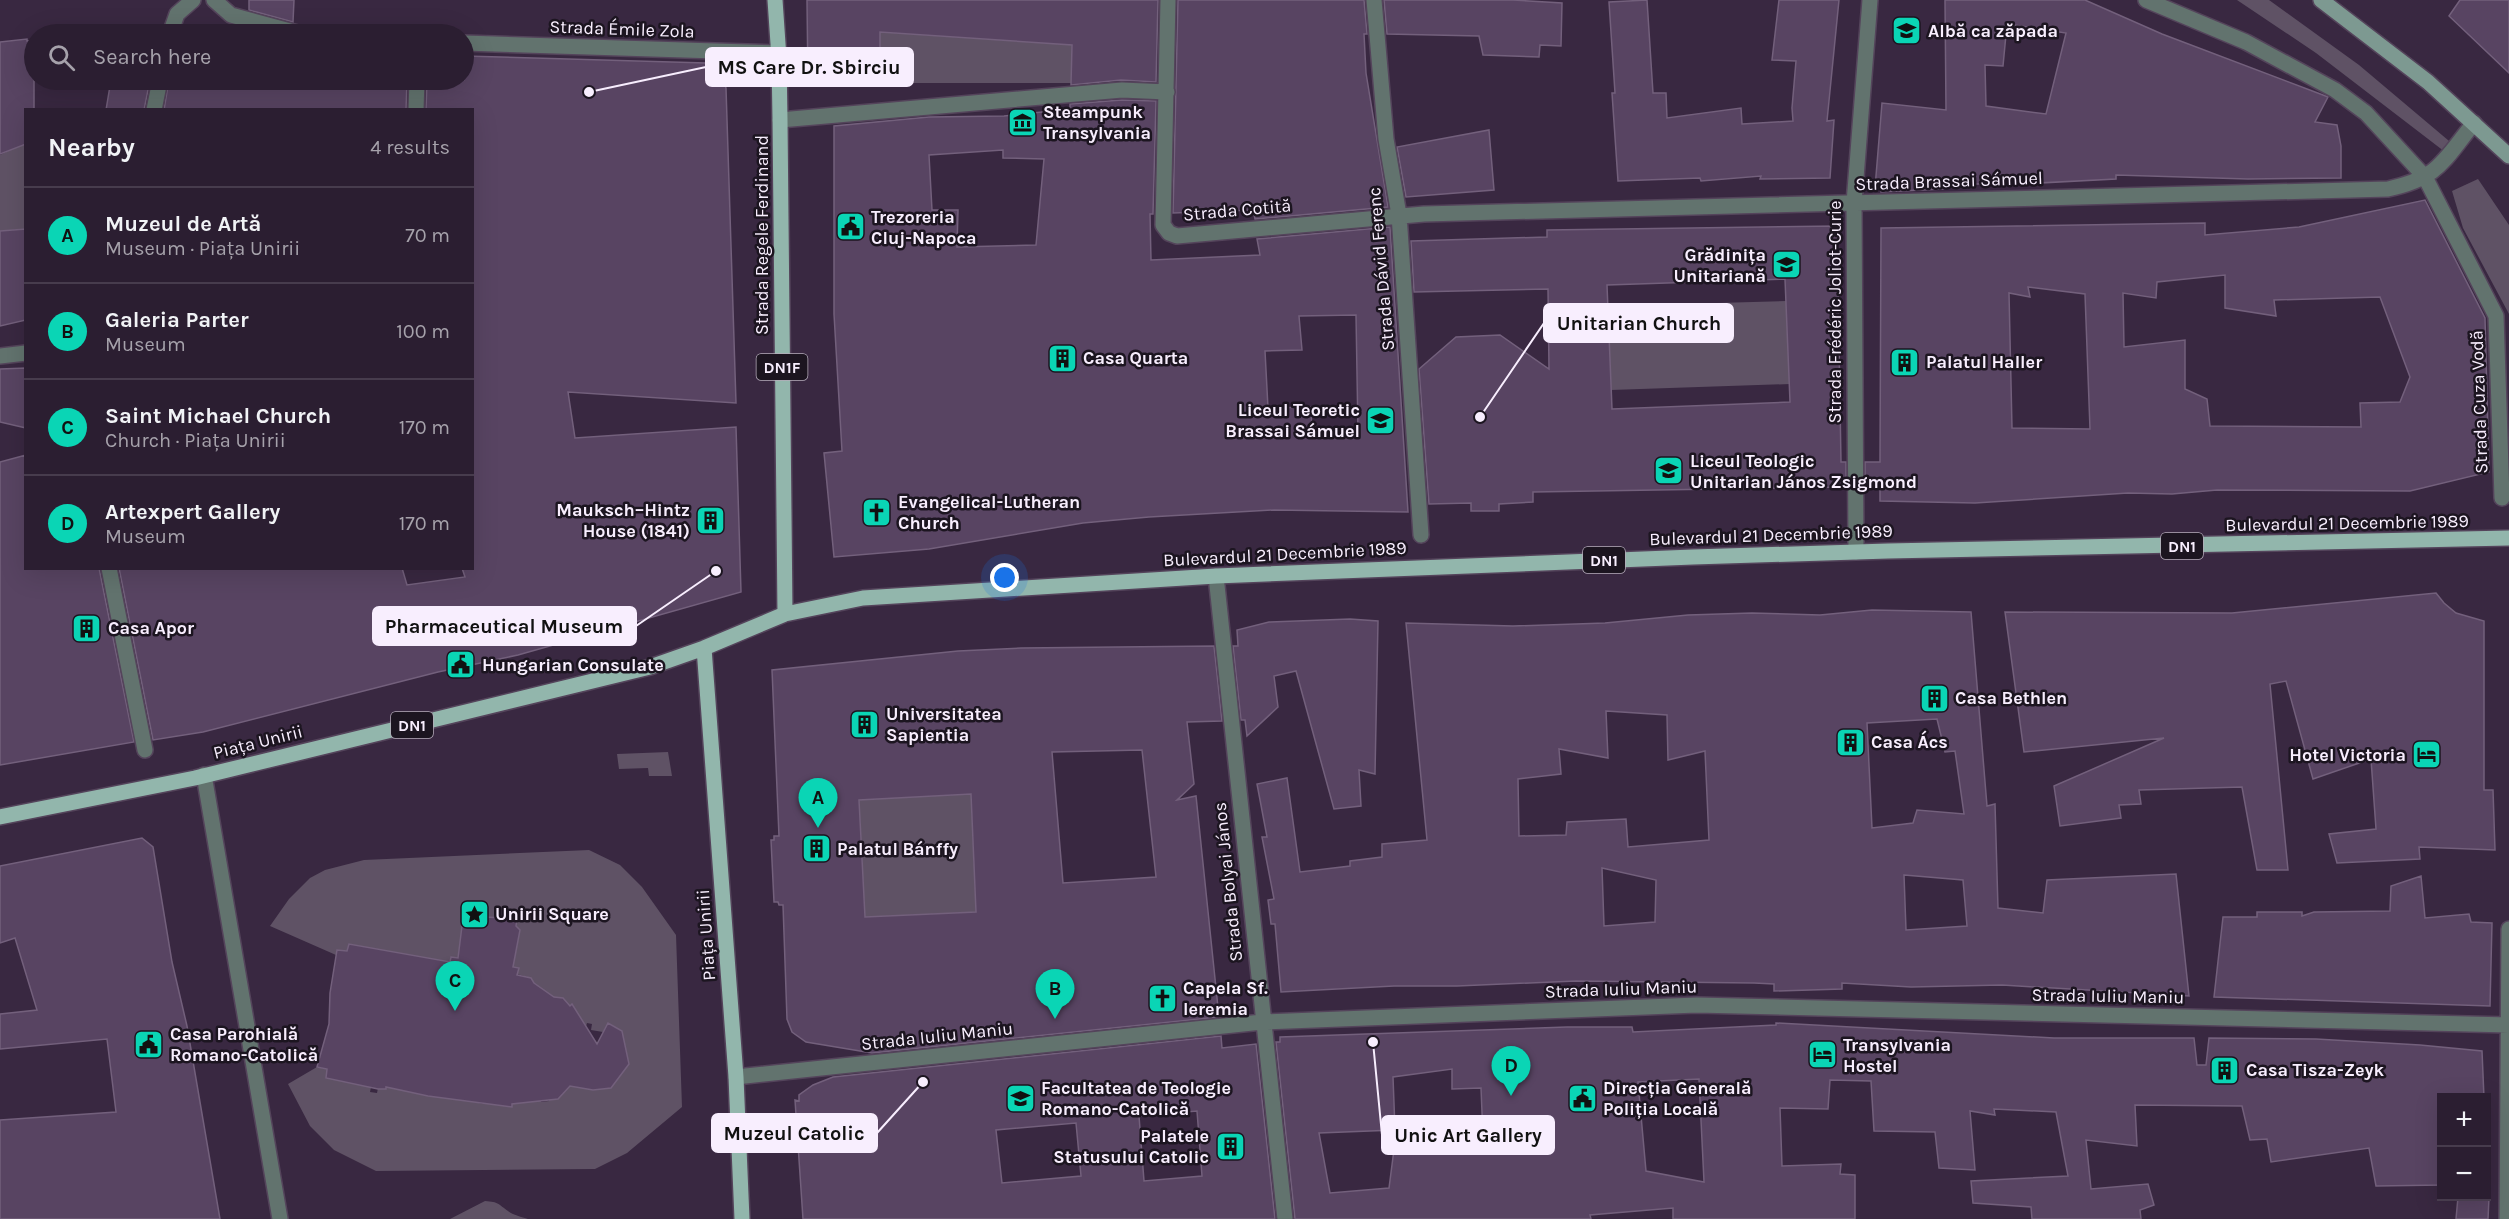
<!DOCTYPE html>
<meta charset="utf-8">
<style>
:root{--surface:#2b1e31;--page:#372b3d;--text:#f1f3f6;--muted:#a6a2ab;--line:#473c4d;--accent:#0ad5b5}
body{margin:0;font-family:Karla,sans-serif;background:var(--page);color:var(--text)}
.controls{position:absolute;right:18px;bottom:18px;display:grid;overflow:hidden;border-radius:0px;box-shadow:0 6px 24px #0002}
.controls button{width:54px;height:54px;display:grid;place-items:center;padding:0;border:0;border-bottom:2px solid var(--line);background:var(--surface);color:var(--text);font:30px sans-serif}
.you{position:absolute;left:1005px;top:578px;width:21px;height:21px;margin:-15px;border:4px solid #fff;border-radius:50%;background:#1a73e8;box-shadow:0 0 0 9px #1a73e833}
.badge{display:grid;place-items:center;width:39px;height:39px;border-radius:50%;background:var(--accent);color:#111;font-size:20px;font-weight:700}
.pin{position:absolute;translate:-50% -50px;filter:drop-shadow(0 2px 3px #0008)}
.pin::after{content:'';position:absolute;top:32px;width:21px;height:18px;background:inherit;clip-path:polygon(0 0,100% 0,50% 100%)}
.list{margin:0;padding:0;list-style:none}
h2{display:flex;justify-content:space-between;align-items:center;height:78px;margin:0;padding:0 24px;font-size:26px}
h2 small{font-size:20px;font-weight:400;color:var(--muted)}
.list li{display:grid;grid-template-columns:39px 1fr auto;gap:18px;align-items:center;box-sizing:border-box;height:96px;padding:0 24px;border-top:2px solid var(--line)}
.list b{display:block;font-size:22px;white-space:nowrap}
.list p{margin:0;font-size:20px;white-space:nowrap;color:var(--muted)}
.list em{font-size:20px;font-style:normal;color:var(--muted)}
.icon{flex:none;width:33px;height:33px;fill:none;stroke:currentColor;stroke-width:2;stroke-linecap:round;stroke-linejoin:round}
.map{position:relative;flex:none;width:2509px;height:1219px;overflow:hidden}
.search{position:absolute;background:var(--surface);box-shadow:0 6px 24px #0002;left:24px;top:24px;width:450px;height:66px;display:flex;align-items:center;gap:15px;box-sizing:border-box;padding:0 21px;border-radius:33px;color:var(--muted);font-size:22px}
.panel{position:absolute;background:var(--surface);box-shadow:0 6px 24px #0002;left:24px;top:108px;width:450px;height:462px;border-radius:0px}
.map>svg:first-child{display:block}
.green{fill:#5f5265}
.building{fill:#584462;stroke:#73607c;stroke-width:1.5;fill-rule:evenodd}
.lines{fill:none;stroke-linecap:round;stroke-linejoin:round}
.street-casing{stroke:#54445b;stroke-width:18}
.secondary-casing{stroke:#54445b;stroke-width:18}
.primary-casing{stroke:#54445b;stroke-width:18}
.street{stroke:#62736e;stroke-width:15}
.secondary{stroke:#7d9991;stroke-width:15}
.primary{stroke:#92b6ac;stroke-width:15}
.labels{text-anchor:middle;stroke-width:5;stroke-linejoin:round;paint-order:stroke}
.shield{fill:#1c1520;stroke:#b6adbb;stroke-width:1.5}
.shield-label{font-size:16px;font-weight:bold;fill:#f8eefe}
.street-label{font-size:18px;fill:#f8eefe;stroke:#1c1520}
.poi-label{font-size:18px;font-weight:bold;fill:#f8eefe;stroke:#1c1520;text-anchor:start}
.leader{fill:none;stroke:#f8eefe;stroke-width:2}
.callout-dot{fill:#f8eefe;stroke:#1c1520;stroke-width:2}
.callout{fill:#f8eefe;stroke:#f8eefe;stroke-width:2}
.callout-label{font-size:20px;text-anchor:middle;font-weight:bold;fill:#111}
</style>
<div class="map">
<svg width="2509" height="1219" viewBox="0 0 2509 1219">
<rect width="100%" height="100%" fill="#392841"/>
<path class="green" d="M2237,0H2269L2359,65L2455,146L2449,155L2316,53Z
M880,32L1072,45L1071,83H880Z
M25,135V229L0,231V155L8,151L6,136Z
M2478,179L2509,225V314L2463,228L2452,191Z
M1786,301L1790,384L1611,390L1608,306Z
M668,752L672,776H649L648,768L619,769L617,754Z
M971,794L976,912L865,917L859,800Z
M589,850L620,865L642,887L676,935L682,1107L627,1153L595,1169L376,1171L334,1150L310,1126L288,1084L317,1067L327,1069L326,1078L372,1082L370,1092L377,1093L378,1088L386,1089L387,1082L479,1096V1103L484,1104L486,1098L519,1096V1103H526L527,1095L540,1096L541,1102L549,1101V1095L556,1091L562,1095L564,1092L559,1083L604,1089L602,1079L620,1075L624,1070L613,1026L608,1023L603,1032L591,1030L592,1024L587,1023L585,1030L573,1005L570,1006L542,996L531,978L517,974L518,968L513,967L520,930L516,926V919L507,918V923L479,920V913L471,912L470,919L463,918L462,925L464,926L459,958L451,957L450,963L349,944L347,951L337,950L336,955L270,926L289,899L310,878L325,870L364,860Z
M485,1201C499,1202 498,1204 508,1211C513,1215 522,1217 528,1219H450Z"/>
<path class="building" d="M249,0H294L293,22L249,10Z
M807,0H1158L1156,82L1121,80L1071,85L1072,45L880,32V83L808,84Z
M1178,0H1364L1367,34H1364L1366,73L1388,207L1255,219L1253,210L1173,213Z
M1384,0H1513L1562,3L1561,46L1540,45L1539,57L1483,55L1479,36L1387,34Z
M1647,0L1653,93H1666L1667,118L1741,108L1742,124L1793,121L1792,108L1796,61L1772,60L1779,0H1839L1827,121L1834,120L1830,178L1760,179L1761,176L1701,181L1700,178L1618,181L1612,93H1615L1609,2Z
M1945,0H2085L2162,34L2323,95L2328,97L2315,122L2337,125L2341,146V178L2248,179L2116,175V179L2020,184H1944L1943,189L1881,192V188H1875L1882,103L1946,110ZM2007,24L2066,33L2046,114L1986,106L1985,65L2003,66Z
M2460,0H2509V73L2449,16Z
M27,39V41L34,40V110H26V144L0,154V42Z
M464,56L706,63L721,70L726,88L736,403L568,392L575,438L736,427L741,592L518,655L438,672L203,732L153,740L119,568H402L407,585L465,577L462,568H472V110H426L427,80H464Z
M111,80H150L144,110H106Z
M169,80H407L406,110H164Z
M1122,100L1156,101L1153,214H1150L1151,260L1260,255L1257,239L1390,227L1408,512L1274,510L1149,517L1083,523L929,549L834,557L824,453L842,451L834,314V126L929,117L1004,116L1070,109V104ZM1003,150V158L1044,159L1036,245L957,247L958,210H932L929,155ZM1356,315L1358,432L1312,433L1311,407L1268,408L1265,351L1302,350L1299,316Z
M1489,130L1494,190L1406,197L1397,147Z
M2425,200L2485,318L2489,472L2410,491L2217,490L2172,494L2128,493L1975,503L1880,501V487H1865V462H1880L1881,228L2205,223V235L2299,227ZM2225,275V308L2276,316L2274,300L2380,297L2410,377L2400,402L2360,403L2361,427L2210,426L2207,399L2185,389V340L2124,347L2123,293L2156,298L2157,282ZM2028,287L2085,294L2090,429L2012,428L2009,293L2030,297Z
M1837,226L1841,462H1846V487L1533,492V502L1499,504V511H1471V503L1429,504L1419,369L1456,337L1500,335L1549,369L1548,289L1414,292L1411,241L1547,237V230ZM1785,279L1790,402L1612,409L1607,285Z
M26,229V320L0,326V231Z
M26,368V428L0,422V369Z
M26,455V568H99L134,742L0,765V462Z
M2436,593L2444,603L2456,613L2484,621V790H2493L2495,850L2419,847L2420,859L2337,863L2329,834L2376,829L2371,759L2313,779L2286,681L2270,684L2288,870H2257L2242,787L2139,790L2141,804L2119,805L2121,818L2060,826L2054,786L2164,738L2024,752L2005,612L2232,613Z
M1872,610L1971,612L1987,806L1995,804L1998,908L2043,913L2047,880L2176,874L2189,996L2002,985L1911,987L1842,983V989L1774,991V984L1754,983L1576,981L1457,986H1394L1281,992L1275,924H1271L1268,900L1274,899L1262,837H1267L1257,784L1287,778L1300,872L1350,866V861L1382,857V844L1427,840L1406,623L1513,626L1605,623L1688,615L1752,613L1820,615ZM1606,711L1667,715L1668,760L1705,751L1709,840L1628,847L1626,819L1567,822L1566,835L1519,836L1518,779L1561,774L1559,749L1608,758ZM1937,719L1945,752L1955,751L1964,814L1917,810L1913,823L1872,828L1867,723ZM1602,868L1656,880L1655,922L1604,926ZM1904,875L1963,880L1967,926L1906,930Z
M1350,619L1378,621L1375,774L1359,770L1361,806L1334,809L1296,671L1274,676L1278,707L1247,736L1245,720H1241L1233,646H1238L1237,630L1269,622Z
M1214,646L1222,721L1187,722L1194,784L1177,800L1196,796L1219,1017L872,1053L806,1042L792,1032L787,1019L783,905H779L778,902H774L771,840H774V836H779L772,670L958,651L1021,648ZM1142,750L1156,877L1063,883L1052,752ZM971,794L976,912L865,917L859,800Z
M142,838L153,847L172,962L187,1026L220,1219H0V1120L116,1112L107,1039L0,1049V1014L37,1010L15,938L0,943V866Z
M2421,876L2425,918L2469,914L2471,922L2492,923L2490,1006L2214,997L2223,917H2257V912H2302V916L2314,912L2390,911L2391,886Z
M470,916L517,919L516,926L520,930L513,967L519,968L517,975L531,978L534,983L554,997L563,998L570,1006L572,1004L597,1044L608,1023L622,1031L629,1064L611,1088L593,1090L570,1086L558,1099L512,1104V1107L428,1096L386,1087V1089H378L326,1078L327,1069L317,1067L329,1024L330,993L337,950L347,951L349,944L450,962L451,957L458,958L463,918L470,919Z
M1776,1023L2054,1038H2194L2197,1065H2206L2209,1038L2316,1039L2420,1045L2482,1051L2484,1098H2442V1185L2376,1186L2369,1148L2271,1162L2267,1139L2250,1140L2242,1106L2135,1105L2137,1146L2086,1140L2091,1189L2148,1184L2154,1205L2140,1210L2141,1219H2032L2031,1207L1973,1203L1971,1181L2068,1176L2056,1112L1994,1109L1995,1115L1970,1111L1975,1170L1939,1168L1935,1132L1874,1131L1871,1081L1830,1080L1828,1109L1780,1108L1782,1166L1841,1164L1840,1174L1855,1175V1219H1673V1208L1590,1215L1591,1219H1295L1276,1042H1280V1037L1567,1027H1632L1633,1032L1776,1025ZM1452,1069V1089L1481,1088L1483,1137L1396,1134L1389,1188L1330,1193L1319,1133L1395,1130L1393,1077ZM1699,1079L1704,1182L1646,1171L1638,1082Z
M1221,1036L1222,1048L1256,1044L1275,1219H803L795,1100L799,1101V1095L813,1085L833,1077ZM1197,1111L1202,1176L1144,1181L1139,1116ZM1076,1123L1081,1176L1002,1183L996,1130Z
M2458,1197L2489,1198L2488,1219H2456Z"/>
<g class="lines">
<defs>
<path id="street" d="M214,0L231,15L301,34
M1168,0L1163,225L1169,233L1177,236L1424,214L2388,189C2439,178 2443,161 2474,123
M1374,0L1386,139L1399,215L1421,535
M2146,0L2246,42L2335,90L2366,113L2425,177L2496,316L2502,498
M170,34L177,14L193,0
M464,43L779,53
M154,110L160,80
M416,110L417,80
M780,120L1122,90L1167,92
M0,356L26,353
M1856,552L1854,203L1870,0
M109,568L145,750
M1216,576L1285,1219
M204,775L280,1219
M736,1077L1262,1022L1697,1005L2509,1025
M2507,1219L2509,929"/>
<path id="secondary" d="M2321,0L2428,82L2509,156"/>
<path id="primary" d="M775,0L779,58L780,120L785,614
M704,648L736,1077L742,1219
M0,817L195,778L650,667L704,648L785,614L863,598L1216,576L1693,557L1888,551L2509,538"/>
</defs>
<use href="#street" class="street-casing"/>
<use href="#secondary" class="secondary-casing"/>
<use href="#primary" class="primary-casing"/>
<use href="#street" class="street"/>
<use href="#secondary" class="secondary"/>
<use href="#primary" class="primary"/>
</g>
<defs>
<symbol id="school-square" viewBox="-11 -11 22 22"><rect x="-9" y="-9" width="18" height="18" rx="4" fill="#0ad5b5" stroke="#1c1520"/><path d="M0-5L7-2L0 1L-7-2ZM-4 1L0 2.5L4 1V4Q0 6-4 4Z" fill="#111"/></symbol>
<symbol id="museum-square" viewBox="-11 -11 22 22"><rect x="-9" y="-9" width="18" height="18" rx="4" fill="#0ad5b5" stroke="#1c1520"/><path d="M0-6L6-3V-2H-6V-3ZM-5-1h2V3h-2ZM-1-1h2V3h-2ZM3-1h2V3H3ZM-6 4H6V6H-6Z" fill="#111"/></symbol>
<symbol id="civic-square" viewBox="-11 -11 22 22"><rect x="-9" y="-9" width="18" height="18" rx="4" fill="#0ad5b5" stroke="#1c1520"/><path d="M-.6-6.5H3V-4.5H.6V-3L4-1V1h2V6H-6V1h2V-1L-.6-3ZM-1.2 2.5V6h2.4V2.5Z" fill="#111"/></symbol>
<symbol id="building-square" viewBox="-11 -11 22 22"><rect x="-9" y="-9" width="18" height="18" rx="4" fill="#0ad5b5" stroke="#1c1520"/><path d="M-4-6H4V6H1V3H-1V6H-4ZM-2.5-4.3h1.7v1.8h-1.7ZM.8-4.3h1.7v1.8H.8ZM-2.5-1h1.7V.8h-1.7ZM.8-1h1.7V.8H.8Z" fill="#111"/></symbol>
<symbol id="church-square" viewBox="-11 -11 22 22"><rect x="-9" y="-9" width="18" height="18" rx="4" fill="#0ad5b5" stroke="#1c1520"/><path d="M-1.2-6h2.4v3.5h3.3v2.4h-3.3V6h-2.4V-.1h-3.3v-2.4h3.3Z" fill="#111"/></symbol>
<symbol id="hotel-square" viewBox="-11 -11 22 22"><rect x="-9" y="-9" width="18" height="18" rx="4" fill="#0ad5b5" stroke="#1c1520"/><path d="M-6-4.5h1.5V1H6V5H4.5V3h-9V5H-6ZM-4 0a1.8 1.8 0 1 1 3.6 0ZM.5 0V-2.5h3Q6-2.5 6 0Z" fill="#111"/></symbol>
<symbol id="sight-square" viewBox="-11 -11 22 22"><rect x="-9" y="-9" width="18" height="18" rx="4" fill="#0ad5b5" stroke="#1c1520"/><path d="M0-6L1.8-2.2L6-1.7L2.9 1.2L3.7 5.4L0 3.3L-3.7 5.4L-2.9 1.2L-6-1.7L-1.8-2.2Z" fill="#111"/></symbol>
<symbol id="university-square" viewBox="-11 -11 22 22"><rect x="-9" y="-9" width="18" height="18" rx="4" fill="#0ad5b5" stroke="#1c1520"/><path d="M0-5L7-2L0 1L-7-2ZM-4 1L0 2.5L4 1V4Q0 6-4 4Z" fill="#111"/></symbol>
</defs>
<g fill-rule="evenodd">
<use href="#school-square" x="1890" y="14" width="33" height="33"/>
<use href="#museum-square" x="1006" y="106" width="33" height="33"/>
<use href="#civic-square" x="834" y="210" width="33" height="33"/>
<use href="#school-square" x="1770" y="248" width="33" height="33"/>
<use href="#building-square" x="1046" y="342" width="33" height="33"/>
<use href="#building-square" x="1888" y="346" width="33" height="33"/>
<use href="#school-square" x="1364" y="404" width="33" height="33"/>
<use href="#school-square" x="1652" y="454" width="33" height="33"/>
<use href="#church-square" x="860" y="496" width="33" height="33"/>
<use href="#building-square" x="694" y="504" width="33" height="33"/>
<use href="#building-square" x="70" y="612" width="33" height="33"/>
<use href="#civic-square" x="444" y="648" width="33" height="33"/>
<use href="#building-square" x="1918" y="682" width="33" height="33"/>
<use href="#building-square" x="848" y="708" width="33" height="33"/>
<use href="#building-square" x="1834" y="726" width="33" height="33"/>
<use href="#hotel-square" x="2410" y="738" width="33" height="33"/>
<use href="#building-square" x="800" y="832" width="33" height="33"/>
<use href="#sight-square" x="458" y="898" width="33" height="33"/>
<use href="#church-square" x="1146" y="982" width="33" height="33"/>
<use href="#civic-square" x="132" y="1028" width="33" height="33"/>
<use href="#hotel-square" x="1806" y="1038" width="33" height="33"/>
<use href="#building-square" x="2208" y="1054" width="33" height="33"/>
<use href="#university-square" x="1004" y="1082" width="33" height="33"/>
<use href="#civic-square" x="1566" y="1082" width="33" height="33"/>
<use href="#building-square" x="1214" y="1130" width="33" height="33"/>
</g>
<g class="labels">
<g class="shield">
<rect x="756.5" y="354" width="51" height="26" rx="4.5"/>
<rect x="2161" y="533" width="42" height="26" rx="4.5"/>
<rect x="1583" y="547" width="42" height="26" rx="4.5"/>
<rect x="391" y="712" width="42" height="26" rx="4.5"/>
</g>
<g class="shield-label">
<text x="782" y="373">DN1F</text>
<text x="2182" y="552">DN1</text>
<text x="1604" y="566">DN1</text>
<text x="412" y="731">DN1</text>
</g>
<g class="street-label">
<text transform="translate(622 29) rotate(2)" y="6">Strada Émile Zola</text>
<text transform="translate(1949 181) rotate(-2)" y="6">Strada Brassai Sámuel</text>
<text transform="translate(1237 210) rotate(-5)" y="6">Strada Cotită</text>
<text transform="translate(762 235) rotate(-90)" y="6">Strada Regele Ferdinand</text>
<text transform="translate(1381 269) rotate(-95)" y="6">Strada Dávid Ferenc</text>
<text transform="translate(1835 312) rotate(-90)" y="6">Strada Frédéric Joliot-Curie</text>
<text transform="translate(2479 402) rotate(-92)" y="6">Strada Cuza Vodă</text>
<text transform="translate(2347 523) rotate(-1)" y="6">Bulevardul 21 Decembrie 1989</text>
<text transform="translate(1771 535) rotate(-2)" y="6">Bulevardul 21 Decembrie 1989</text>
<text transform="translate(1285 554) rotate(-3)" y="6">Bulevardul 21 Decembrie 1989</text>
<text transform="translate(258 742) rotate(-14)" y="6">Piața Unirii</text>
<text transform="translate(1228 882) rotate(-96)" y="6">Strada Bolyai János</text>
<text transform="translate(706 935) rotate(-94)" y="6">Piața Unirii</text>
<text transform="translate(1621 989) rotate(-2)" y="6">Strada Iuliu Maniu</text>
<text transform="translate(2108 996) rotate(1)" y="6">Strada Iuliu Maniu</text>
<text transform="translate(937 1036) rotate(-6)" y="6">Strada Iuliu Maniu</text>
</g>
<g class="poi-label">
<text x="1928" y="37">Albă ca zăpada</text>
<text x="1043" y="118">Steampunk<tspan x="1043" dy="21">Transylvania</tspan></text>
<text x="871" y="223">Trezoreria<tspan x="871" dy="21">Cluj-Napoca</tspan></text>
<text x="1766" y="261" text-anchor="end">Grădinița<tspan x="1766" dy="21">Unitariană</tspan></text>
<text x="1083" y="364">Casa Quarta</text>
<text x="1926" y="368">Palatul Haller</text>
<text x="1360" y="416" text-anchor="end">Liceul Teoretic<tspan x="1360" dy="21">Brassai Sámuel</tspan></text>
<text x="1690" y="467">Liceul Teologic<tspan x="1690" dy="21">Unitarian János Zsigmond</tspan></text>
<text x="898" y="508">Evangelical-Lutheran<tspan x="898" dy="21">Church</tspan></text>
<text x="690" y="516" text-anchor="end">Mauksch–Hintz<tspan x="690" dy="21">House (1841)</tspan></text>
<text x="108" y="634">Casa Apor</text>
<text x="482" y="671">Hungarian Consulate</text>
<text x="1955" y="704">Casa Bethlen</text>
<text x="886" y="720">Universitatea<tspan x="886" dy="21">Sapientia</tspan></text>
<text x="1871" y="748">Casa Ács</text>
<text x="2406" y="761" text-anchor="end">Hotel Victoria</text>
<text x="837" y="855">Palatul Bánffy</text>
<text x="495" y="920">Unirii Square</text>
<text x="1183" y="994">Capela Sf.<tspan x="1183" dy="21">Ieremia</tspan></text>
<text x="170" y="1040">Casa Parohială<tspan x="170" dy="21">Romano-Catolică</tspan></text>
<text x="1843" y="1051">Transylvania<tspan x="1843" dy="21">Hostel</tspan></text>
<text x="2246" y="1076">Casa Tisza-Zeyk</text>
<text x="1041" y="1094">Facultatea de Teologie<tspan x="1041" dy="21">Romano-Catolică</tspan></text>
<text x="1603" y="1094">Direcția Generală<tspan x="1603" dy="21">Poliția Locală</tspan></text>
<text x="1209" y="1142" text-anchor="end">Palatele<tspan x="1209" dy="21">Statusului Catolic</tspan></text>
</g>
</g>
<path class="leader" d="M589 92L706 67M1480 417L1544 323M716 571L636 626M923 1082L877 1133M1373 1042L1382 1135"/>
<g class="callout-dot">
<circle cx="589" cy="92" r="6"/>
<circle cx="1480" cy="417" r="6"/>
<circle cx="716" cy="571" r="6"/>
<circle cx="923" cy="1082" r="6"/>
<circle cx="1373" cy="1042" r="6"/>
</g>
<g class="callout">
<rect x="706" y="48" width="207" height="38" rx="6"/>
<rect x="1544" y="304" width="189" height="38" rx="6"/>
<rect x="373" y="607" width="263" height="38" rx="6"/>
<rect x="712" y="1114" width="165" height="38" rx="6"/>
<rect x="1382" y="1116" width="172" height="38" rx="6"/>
</g>
<g class="callout-label">
<text x="809" y="74">MS Care Dr. Sbirciu</text>
<text x="1639" y="330">Unitarian Church</text>
<text x="504" y="633">Pharmaceutical Museum</text>
<text x="794" y="1140">Muzeul Catolic</text>
<text x="1468" y="1142">Unic Art Gallery</text>
</g>
</svg>
<div class="controls">
<button>+</button>
<button>−</button>
</div>
<div class="you"></div>
<div class="pin badge" style="left:818px;top:828px">A</div>
<div class="pin badge" style="left:1055px;top:1019px">B</div>
<div class="pin badge" style="left:455px;top:1011px">C</div>
<div class="pin badge" style="left:1511px;top:1096px">D</div>
<div class="search"><svg class="icon" aria-label="search" viewBox="0 0 24 24"><circle cx="10" cy="10" r="6"/><path d="M15 15l6 6"/></svg>Search here</div>
<section class="panel">
<h2>Nearby<small>4 results</small></h2>
<ul class="list">
<li><span class="badge">A</span><div><b>Muzeul de Artă</b><p>Museum · Piața Unirii</p></div><em>70 m</em></li>
<li><span class="badge">B</span><div><b>Galeria Parter</b><p>Museum</p></div><em>100 m</em></li>
<li><span class="badge">C</span><div><b>Saint Michael Church</b><p>Church · Piața Unirii</p></div><em>170 m</em></li>
<li><span class="badge">D</span><div><b>Artexpert Gallery</b><p>Museum</p></div><em>170 m</em></li>
</ul>
</section>
</div>
